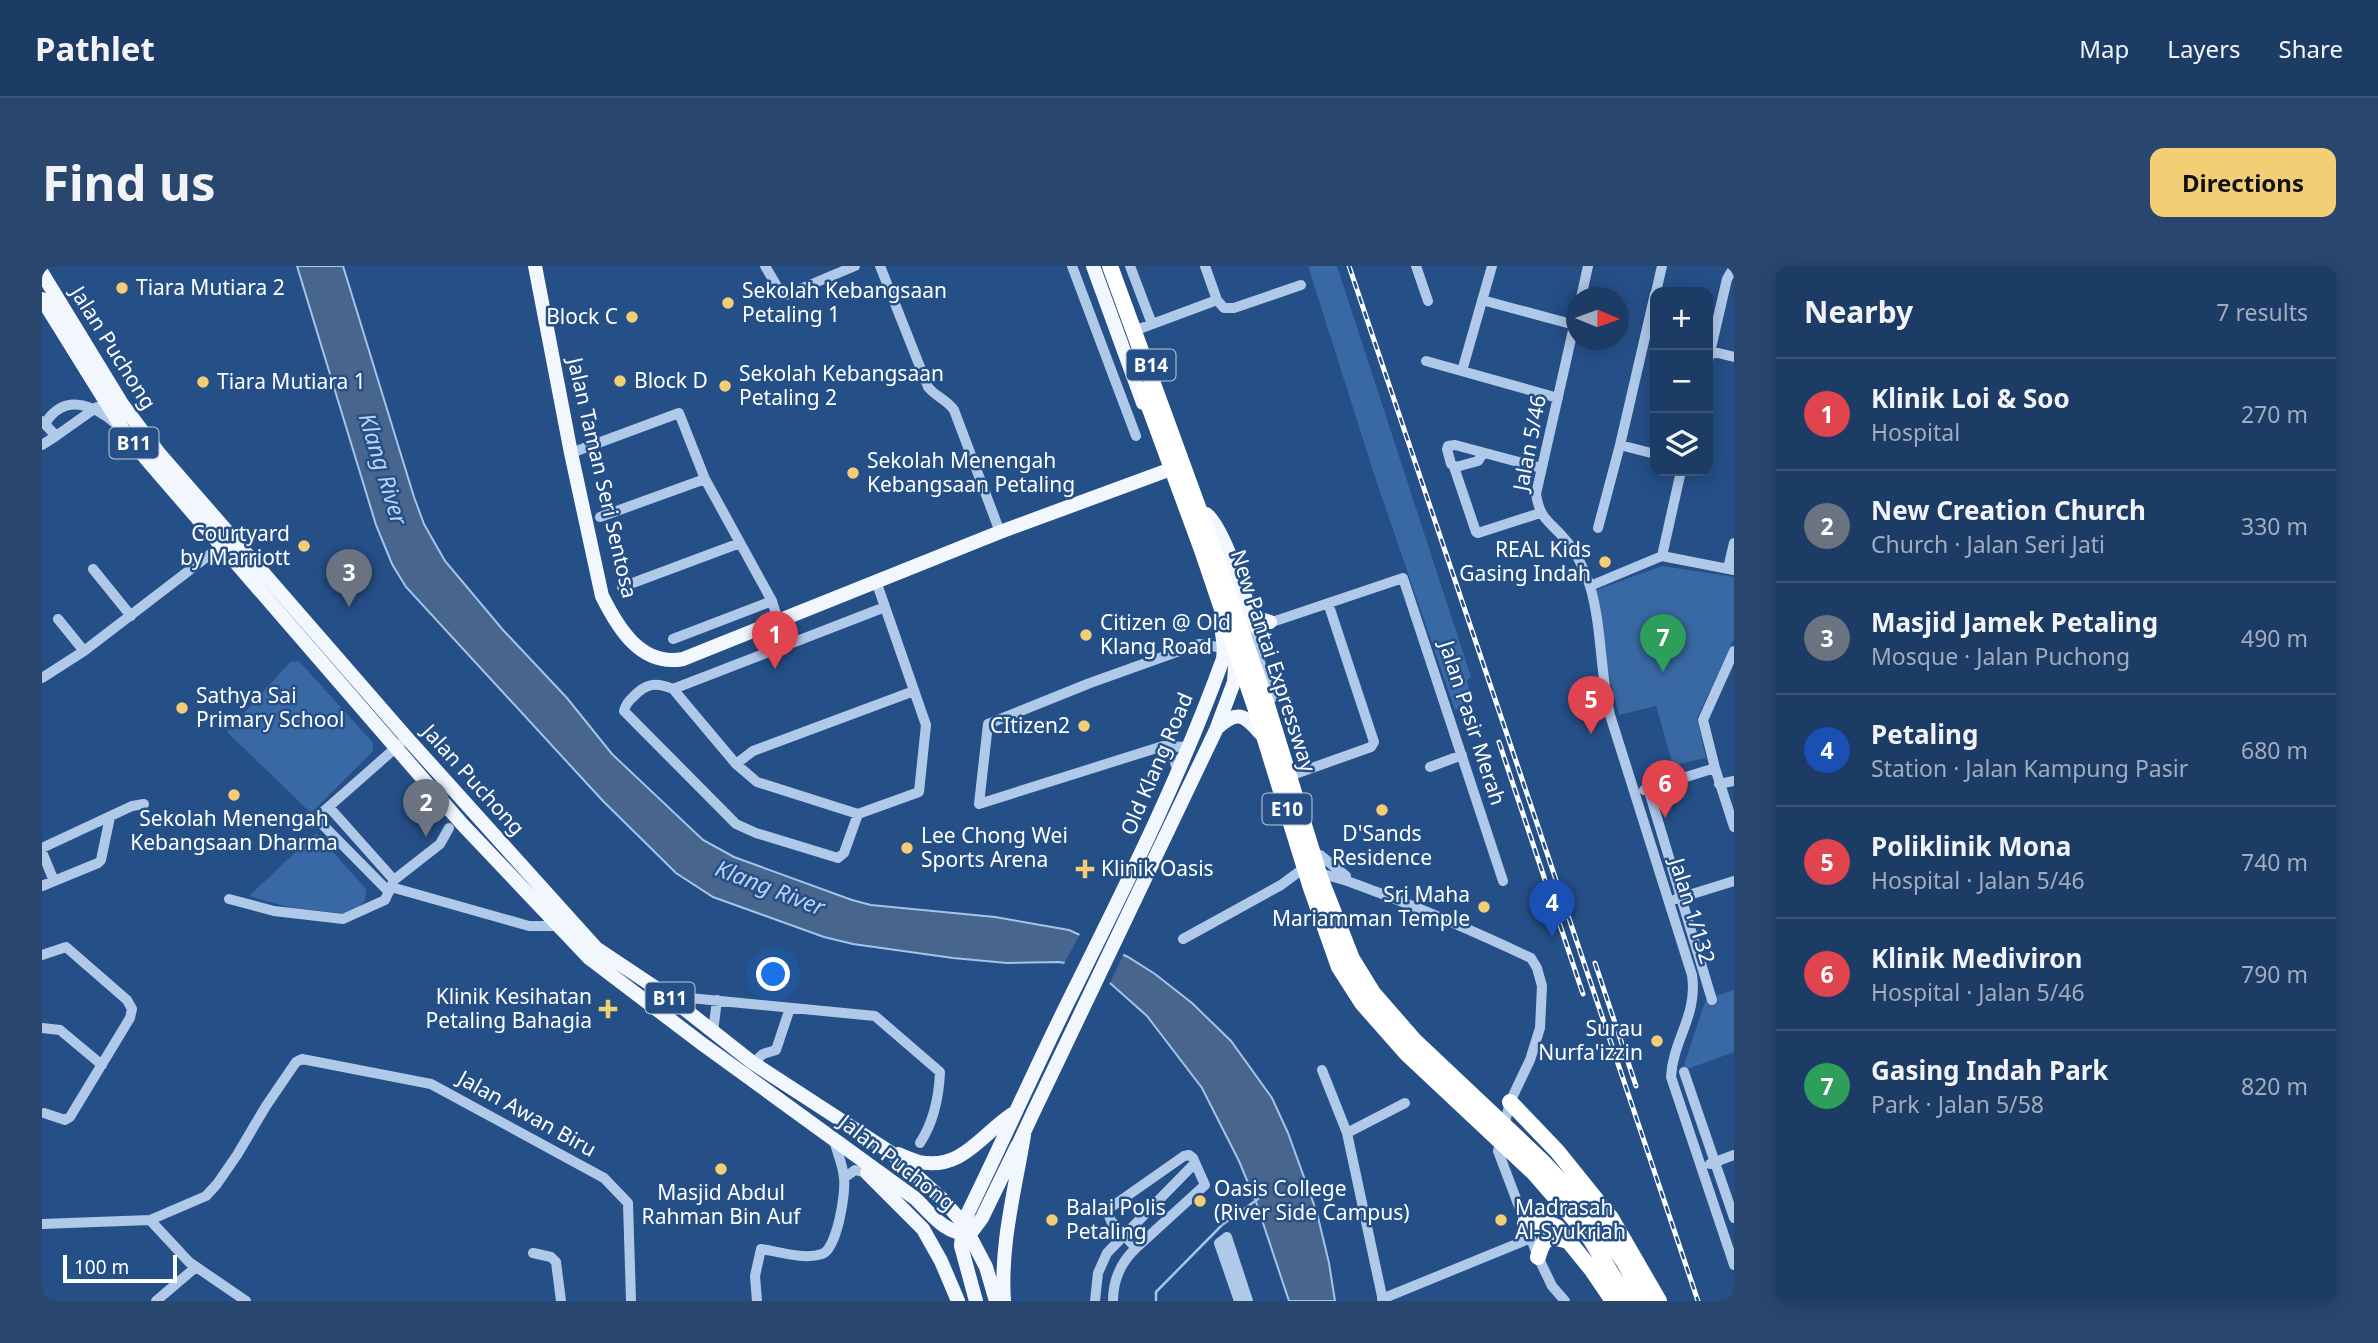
<!DOCTYPE html>
<meta charset="utf-8">
<style>
:root{--surface:#1c3b65;--page:#29466e;--text:#f1f3f6;--muted:#a0adbf;--line:#3a5579;--accent:#f3ce74}
body{margin:0;font-family:"Noto Sans",sans-serif;background:var(--page);color:var(--text)}
.controls{position:absolute;right:21px;top:21px;display:grid;overflow:hidden;border-radius:14px;box-shadow:0 4px 18px #0003}
.controls button{width:63px;height:63px;display:grid;place-items:center;padding:0;border:0;border-bottom:2px solid var(--line);background:var(--surface);color:var(--text);font:35px sans-serif}
.compass{position:absolute;left:1524px;top:21px;width:63px;height:63px;border-radius:50%;background:var(--surface);box-shadow:0 4px 18px #0003;rotate:91deg}
.scale{position:absolute;left:21px;bottom:18px;width:114px;box-sizing:border-box;padding-left:7px;border:4px solid #fff;border-top:0;font-size:19px;line-height:24px;white-space:nowrap;color:#fff;-webkit-text-stroke:5px #254f87;paint-order:stroke}
.you{position:absolute;left:732px;top:709px;width:24px;height:24px;margin:-18px;border:5px solid #fff;border-radius:50%;background:#1a73e8;box-shadow:0 0 0 10px #1a73e833}
.badge{display:grid;place-items:center;width:46px;height:46px;border-radius:50%;background:var(--accent);color:#fff;font-size:23px;font-weight:700}
.pin{position:absolute;translate:-50% -58px;filter:drop-shadow(0 2px 4px #0008)}
.pin::after{content:'';position:absolute;top:37px;width:24px;height:21px;background:inherit;clip-path:polygon(0 0,100% 0,50% 100%)}
.list{margin:0;padding:0;list-style:none}
h2{display:flex;justify-content:space-between;align-items:center;height:91px;margin:0;padding:0 28px;font-size:30px}
h2 small{font-size:23px;font-weight:400;color:var(--muted)}
.list li{display:grid;grid-template-columns:46px 1fr auto;gap:21px;align-items:center;box-sizing:border-box;height:112px;padding:0 28px;border-top:2px solid var(--line)}
.list b{display:block;font-size:26px;white-space:nowrap}
.list p{margin:0;font-size:23px;white-space:nowrap;color:var(--muted)}
.list em{font-size:23px;font-style:normal;color:var(--muted)}
.icon{flex:none;width:38px;height:38px;fill:none;stroke:currentColor;stroke-width:2;stroke-linecap:round;stroke-linejoin:round}
.map{position:relative;flex:none;width:1692px;height:1035px;overflow:hidden;border-radius:14px}
header{display:flex;align-items:center;gap:42px;box-sizing:border-box;height:98px;padding:0 35px;background:var(--surface);border-bottom:2px solid var(--line)}
header strong{font-size:33px}
nav{display:flex;gap:38px;margin-inline-start:auto;font-size:24px}
.intro{display:flex;align-items:center;justify-content:space-between;box-sizing:border-box;height:168px;padding:0 42px}
h1{margin:0;font-size:49px}
.button{padding:18px 32px;border-radius:14px;background:var(--accent);color:#111;font-size:24px;font-weight:700}
main{display:flex;gap:42px;padding:0 42px}
aside{flex:1;background:var(--surface);border-radius:14px;box-shadow:0 4px 18px #0003}
.map>svg:first-child{display:block}
.green{fill:#3969a4}
.water{fill:#47658d;stroke:#a4c4ea;stroke-width:2}
.pier{fill:#254f87}
.lines{fill:none;stroke-linecap:round;stroke-linejoin:round}
.stream{stroke:#a4c4ea;stroke-width:2.5}
.minor{stroke:#b0c9e9;stroke-width:10}
.major{stroke:#f2f7fe;stroke-width:14}
.highway{stroke:#fff;stroke-width:16}
.rail-casing{stroke:#fff;stroke-width:5}
.rail{stroke:#254f87;stroke-width:2.5;stroke-dasharray:8;stroke-linecap:butt}
.poi-dot{fill:#f3ce74;stroke:#254f87;stroke-width:2.5}
.labels{text-anchor:middle;stroke-width:5;stroke-linejoin:round;paint-order:stroke}
.shield{fill:#254f87;stroke:#becadb;stroke-width:2}
.shield-label{font-size:19px;font-weight:bold;fill:#fff}
.poi-label{font-size:21px;fill:#fff;stroke:#254f87;text-anchor:start}
.street-label{font-size:21px;fill:#fff;stroke:#254f87}
.water-label{font-size:23px;font-style:italic;fill:#bbd3f0;stroke:#254f87}
</style>
<header>
<strong>Pathlet</strong>
<nav><a>Map</a><a>Layers</a><a>Share</a></nav>
</header>
<div class="intro"><h1>Find us</h1><a class="button">Directions</a></div>
<main>
<div class="map">
<svg width="1692" height="1035" viewBox="0 0 1692 1035">
<rect width="100%" height="100%" fill="#254f87"/>
<path class="green" d="M1266,0H1295L1429,411L1425,414L1430,437L1413,444L1333,211Z
M1620,300L1692,311V373L1655,452L1664,492L1631,499L1614,440L1577,449L1546,327Z
M257,395L331,477V485L269,547L185,466L248,396Z
M274,567L324,623L323,635L308,648L250,642L207,630Z
M1692,724V786L1640,805L1664,733Z"/>
<path class="water" d="M255,0H301L372,231L382,258L403,295L461,364L525,432L570,488L661,574L692,591L810,634L829,639L953,651L1027,664L1086,691L1113,708L1150,737L1189,775L1230,832L1246,867L1275,947L1287,997L1293,1035H1247L1214,936L1197,895L1160,822L1105,750L1068,717L1029,698L1017,696L965,697L911,692L811,678L782,671L671,631L634,607L561,535L364,321L350,298L334,259Z"/>
<path class="pier" d="M1039,666L1083,685L1066,721L1046,709L1021,700Z"/>
<g class="lines">
<path class="stream" d="M1114,1035V1026L1180,959L1216,933"/>
<path class="minor" d="M723,0L739,27L744,29L813,0
M838,0L886,121C894,131 904,133 912,144L958,266
M1030,0L1094,170
M1088,0L1110,58
M1163,0L1175,34L1182,42H1192L1259,19
M1374,0L1386,35
M1614,26L1620,0
M1539,32L1546,0
M1440,34L1533,59
M1534,51L1494,228C1498,253 1506,254 1522,272C1533,284 1543,304 1548,320C1560,361 1558,406 1568,449L1650,709C1656,750 1631,773 1629,811L1692,999
M1097,63L1175,34
M1668,85L1692,91
M1384,95L1516,132
M1666,95L1685,13L1692,1
M1420,105L1450,0
M0,155L14,170L0,179
M3,158C22,126 52,139 74,158
M14,170L55,141
M1578,179L1613,188
M529,187L637,147L663,213L730,335L736,354
M1441,187L1436,195L1414,201L1409,198L1405,183L1406,180L1413,179L1499,202
M1412,201L1434,266L1436,267L1498,247
M558,251L663,213
M1556,262L1578,179L1613,28
M1620,290L1639,205
M1687,298L1692,277
M51,303L89,350
M1548,320L1620,290L1692,304
M580,321L698,277
M16,353L42,385
M1204,354L1230,432
M1224,358L1361,312L1461,615
M631,373L730,335
M1692,385L1661,454L1673,502L1692,561
M0,412L42,385L183,277
M631,423L694,498L715,516L816,548L877,526L884,459L834,315
M631,423C614,416 604,417 591,431C586,436 584,438 582,445L694,558L714,567L796,592L802,587L816,548
M631,423L843,341
M1147,481L1121,480L937,538L946,458L1048,417L1157,378L1182,382
M1116,483L1132,493L1136,507
M694,498L711,485L872,425
M1388,501L1420,489
M1253,508L1329,481L1332,476L1286,337
M1677,518L1692,515
M1606,522L1670,734
M1602,524L1673,502
M287,541L352,614
M0,582L90,540L102,538
M0,586L12,615
M1278,589L1304,610
M1273,607C1296,610 1318,620 1340,628C1390,647 1440,669 1489,692L1495,702L1500,720L1498,762L1488,794L1468,836L1456,885L1496,991L1510,1020L1523,1035
M0,620L56,597L59,594L68,551
M349,621L487,660H515
M347,626L274,552L358,478
M187,633L232,645L301,653L343,634L352,614L398,578L407,562
M1634,633L1692,615
M1141,673L1239,619L1258,605
M0,689L24,681L85,734L90,743L88,752L28,851L23,854L2,847
M627,730L833,750L898,806C897,830 891,857 878,877
M0,762L18,764L60,799
M671,766L675,734
M711,797L721,788L734,784L748,742
M1280,804L1305,867L1341,1035
M1642,806L1692,952
M1305,867L1363,837
M1668,898L1692,889
M802,912L813,904L825,907
M108,954L147,996L204,1035
M0,958L108,954L164,930L175,918L195,889L224,840L254,796L260,793L389,818L562,912L586,937L589,1035
M491,987L509,991L514,996L519,1035
M1340,1033L1489,972
M114,1035L154,1001
M715,1035L713,1010L719,983C738,986 762,994 780,988C795,983 804,927 802,912C801,899 795,886 792,874
M1053,1035L1056,1007L1065,987L1153,897
M1071,1035C1071,1014 1078,997 1094,982L1163,919L1151,892L1147,889L1142,890L1065,944L1069,955L1094,982
M1197,1035L1177,977L1185,971L1206,1035"/>
<path class="major" d="M493,0L529,187L560,330C576,362 599,401 641,393L958,266L1140,199
M1051,0L1101,137
M0,7L80,138L116,186L365,472L554,682L626,730L711,797L848,886L900,933L921,957L944,1001L954,1035
M0,33L82,165L105,194L420,558L547,692L659,777L874,933C890,949 903,968 928,968
M1164,248C1183,262 1204,337 1214,361
M1208,343L1218,353L1228,356
M1175,462C1195,444 1202,448 1218,467
M983,864L977,877L991,847L1174,464L1192,416L1194,388
M856,888C863,891 870,894 877,896C921,905 940,867 972,847
M825,907L881,963L899,995L916,1035
M928,968L940,952L975,880
M934,1035L919,980L921,957C957,884 990,809 1026,736C1082,623 1138,512 1181,393L1182,382L1178,351
M962,1035C958,979 973,924 982,869"/>
<path class="highway" d="M1068,0L1171,282L1225,439L1279,614L1310,693L1331,727L1372,774L1500,895L1546,944L1582,996L1603,1035
M1101,124L1160,284L1214,444L1268,619L1297,701L1320,737L1365,788L1492,907L1546,969L1586,1035
M1468,836L1515,885L1569,952L1617,1035
M1483,958H1508L1515,961L1550,1004L1571,1035
M1496,991C1502,969 1509,969 1528,976"/>
<defs>
<path id="rail" d="M1307,0L1656,1035
M1457,476L1541,728
M1553,697L1594,820"/>
</defs>
<use href="#rail" class="rail-casing"/>
<use href="#rail" class="rail"/>
</g>
<g class="poi-dot">
<circle cx="80" cy="22" r="7"/>
<circle cx="686" cy="37" r="7"/>
<circle cx="590" cy="51" r="7"/>
<circle cx="578" cy="115" r="7"/>
<circle cx="161" cy="116" r="7"/>
<circle cx="683" cy="120" r="7"/>
<circle cx="811" cy="207" r="7"/>
<circle cx="262" cy="280" r="7"/>
<circle cx="1563" cy="296" r="7"/>
<circle cx="1044" cy="369" r="7"/>
<circle cx="140" cy="442" r="7"/>
<circle cx="1042" cy="460" r="7"/>
<circle cx="192" cy="529" r="7"/>
<circle cx="1340" cy="544" r="7"/>
<circle cx="865" cy="582" r="7"/>
<path d="M1039.5 592.5h7v7h7v7h-7v7h-7v-7h-7v-7h7z"/>
<circle cx="1442" cy="641" r="7"/>
<path d="M562.5 732.5h7v7h7v7h-7v7h-7v-7h-7v-7h7z"/>
<circle cx="1615" cy="775" r="7"/>
<circle cx="679" cy="903" r="7"/>
<circle cx="1158" cy="935" r="7"/>
<circle cx="1010" cy="954" r="7"/>
<circle cx="1459" cy="954" r="7"/>
</g>
<g class="labels">
<g class="shield">
<rect x="1084.5" y="83.5" width="49" height="31" rx="5"/>
<rect x="67.5" y="161.5" width="49" height="31" rx="5"/>
<rect x="1220.5" y="527.5" width="49" height="31" rx="5"/>
<rect x="603.5" y="716.5" width="49" height="31" rx="5"/>
</g>
<g class="shield-label">
<text x="1109" y="106">B14</text>
<text x="92" y="184">B11</text>
<text x="1245" y="550">E10</text>
<text x="628" y="739">B11</text>
</g>
<g class="poi-label">
<text x="94" y="29">Tiara Mutiara 2</text>
<text x="700" y="32">Sekolah Kebangsaan<tspan x="700" dy="24">Petaling 1</tspan></text>
<text x="576" y="58" text-anchor="end">Block C</text>
<text x="697" y="115">Sekolah Kebangsaan<tspan x="697" dy="24">Petaling 2</tspan></text>
<text x="592" y="122">Block D</text>
<text x="175" y="123">Tiara Mutiara 1</text>
<text x="825" y="202">Sekolah Menengah<tspan x="825" dy="24">Kebangsaan Petaling</tspan></text>
<text x="248" y="275" text-anchor="end">Courtyard<tspan x="248" dy="24">by Marriott</tspan></text>
<text x="1549" y="291" text-anchor="end">REAL Kids<tspan x="1549" dy="24">Gasing Indah</tspan></text>
<text x="1058" y="364">Citizen @ Old<tspan x="1058" dy="24">Klang Road</tspan></text>
<text x="154" y="437">Sathya Sai<tspan x="154" dy="24">Primary School</tspan></text>
<text x="1028" y="467" text-anchor="end">CItizen2</text>
<text x="192" y="560" text-anchor="middle">Sekolah Menengah<tspan x="192" dy="24">Kebangsaan Dharma</tspan></text>
<text x="1340" y="575" text-anchor="middle">D'Sands<tspan x="1340" dy="24">Residence</tspan></text>
<text x="879" y="577">Lee Chong Wei<tspan x="879" dy="24">Sports Arena</tspan></text>
<text x="1059" y="610">Klinik Oasis</text>
<text x="1428" y="636" text-anchor="end">Sri Maha<tspan x="1428" dy="24">Mariamman Temple</tspan></text>
<text x="550" y="738" text-anchor="end">Klinik Kesihatan<tspan x="550" dy="24">Petaling Bahagia</tspan></text>
<text x="1601" y="770" text-anchor="end">Surau<tspan x="1601" dy="24">Nurfa'izzin</tspan></text>
<text x="1172" y="930">Oasis College<tspan x="1172" dy="24">(River Side Campus)</tspan></text>
<text x="679" y="934" text-anchor="middle">Masjid Abdul<tspan x="679" dy="24">Rahman Bin Auf</tspan></text>
<text x="1024" y="949">Balai Polis<tspan x="1024" dy="24">Petaling</tspan></text>
<text x="1473" y="949">Madrasah<tspan x="1473" dy="24">Al-Syukriah</tspan></text>
</g>
<g class="street-label">
<text transform="translate(71 82) rotate(58)" y="7">Jalan Puchong</text>
<text transform="translate(1488 177) rotate(-79)" y="7">Jalan 5/46</text>
<text transform="translate(560 212) rotate(77)" y="7">Jalan Taman Seri Sentosa</text>
<text transform="translate(1231 395) rotate(72)" y="7">New Pantai Expressway</text>
<text transform="translate(1430 457) rotate(72)" y="7">Jalan Pasir Merah</text>
<text transform="translate(1115 498) rotate(-67)" y="7">Old Klang Road</text>
<text transform="translate(431 514) rotate(48)" y="7">Jalan Puchong</text>
<text transform="translate(1650 645) rotate(73)" y="7">Jalan 1/132</text>
<text transform="translate(485 848) rotate(29)" y="7">Jalan Awan Biru</text>
<text transform="translate(855 897) rotate(38)" y="7">Jalan Puchong</text>
</g>
<g class="water-label">
<text transform="translate(341 203) rotate(73)" y="8">Klang River</text>
<text transform="translate(728 622) rotate(21)" y="8">Klang River</text>
</g>
</g>
</svg>
<div class="controls">
<button>+</button>
<button>−</button>
<button><svg class="icon" aria-label="layers" viewBox="0 0 24 24"><path d="M12 4l9 5-9 5-9-5zM3 14l9 5 9-5"/></svg></button>
</div>
<svg class="compass" viewBox="-18 -18 36 36"><path d="M0-13l5 13h-10z" fill="#e53935"/><path d="M0 13l5-13h-10z" fill="#a0adbf"/></svg>
<div class="scale">100 m</div>
<div class="you"></div>
<div class="pin badge" style="left:733px;top:403px;background:#e0444e">1</div>
<div class="pin badge" style="left:384px;top:571px;background:#6b7280">2</div>
<div class="pin badge" style="left:307px;top:341px;background:#6b7280">3</div>
<div class="pin badge" style="left:1510px;top:671px;background:#1a4fb4">4</div>
<div class="pin badge" style="left:1549px;top:468px;background:#e0444e">5</div>
<div class="pin badge" style="left:1623px;top:552px;background:#e0444e">6</div>
<div class="pin badge" style="left:1621px;top:406px;background:#2e9e5b">7</div>
</div>
<aside>
<h2>Nearby<small>7 results</small></h2>
<ul class="list">
<li><span class="badge" style="background:#e0444e">1</span><div><b>Klinik Loi &amp; Soo</b><p>Hospital</p></div><em>270 m</em></li>
<li><span class="badge" style="background:#6b7280">2</span><div><b>New Creation Church</b><p>Church · Jalan Seri Jati</p></div><em>330 m</em></li>
<li><span class="badge" style="background:#6b7280">3</span><div><b>Masjid Jamek Petaling</b><p>Mosque · Jalan Puchong</p></div><em>490 m</em></li>
<li><span class="badge" style="background:#1a4fb4">4</span><div><b>Petaling</b><p>Station · Jalan Kampung Pasir</p></div><em>680 m</em></li>
<li><span class="badge" style="background:#e0444e">5</span><div><b>Poliklinik Mona</b><p>Hospital · Jalan 5/46</p></div><em>740 m</em></li>
<li><span class="badge" style="background:#e0444e">6</span><div><b>Klinik Mediviron</b><p>Hospital · Jalan 5/46</p></div><em>790 m</em></li>
<li><span class="badge" style="background:#2e9e5b">7</span><div><b>Gasing Indah Park</b><p>Park · Jalan 5/58</p></div><em>820 m</em></li>
</ul>
</aside>
</main>
